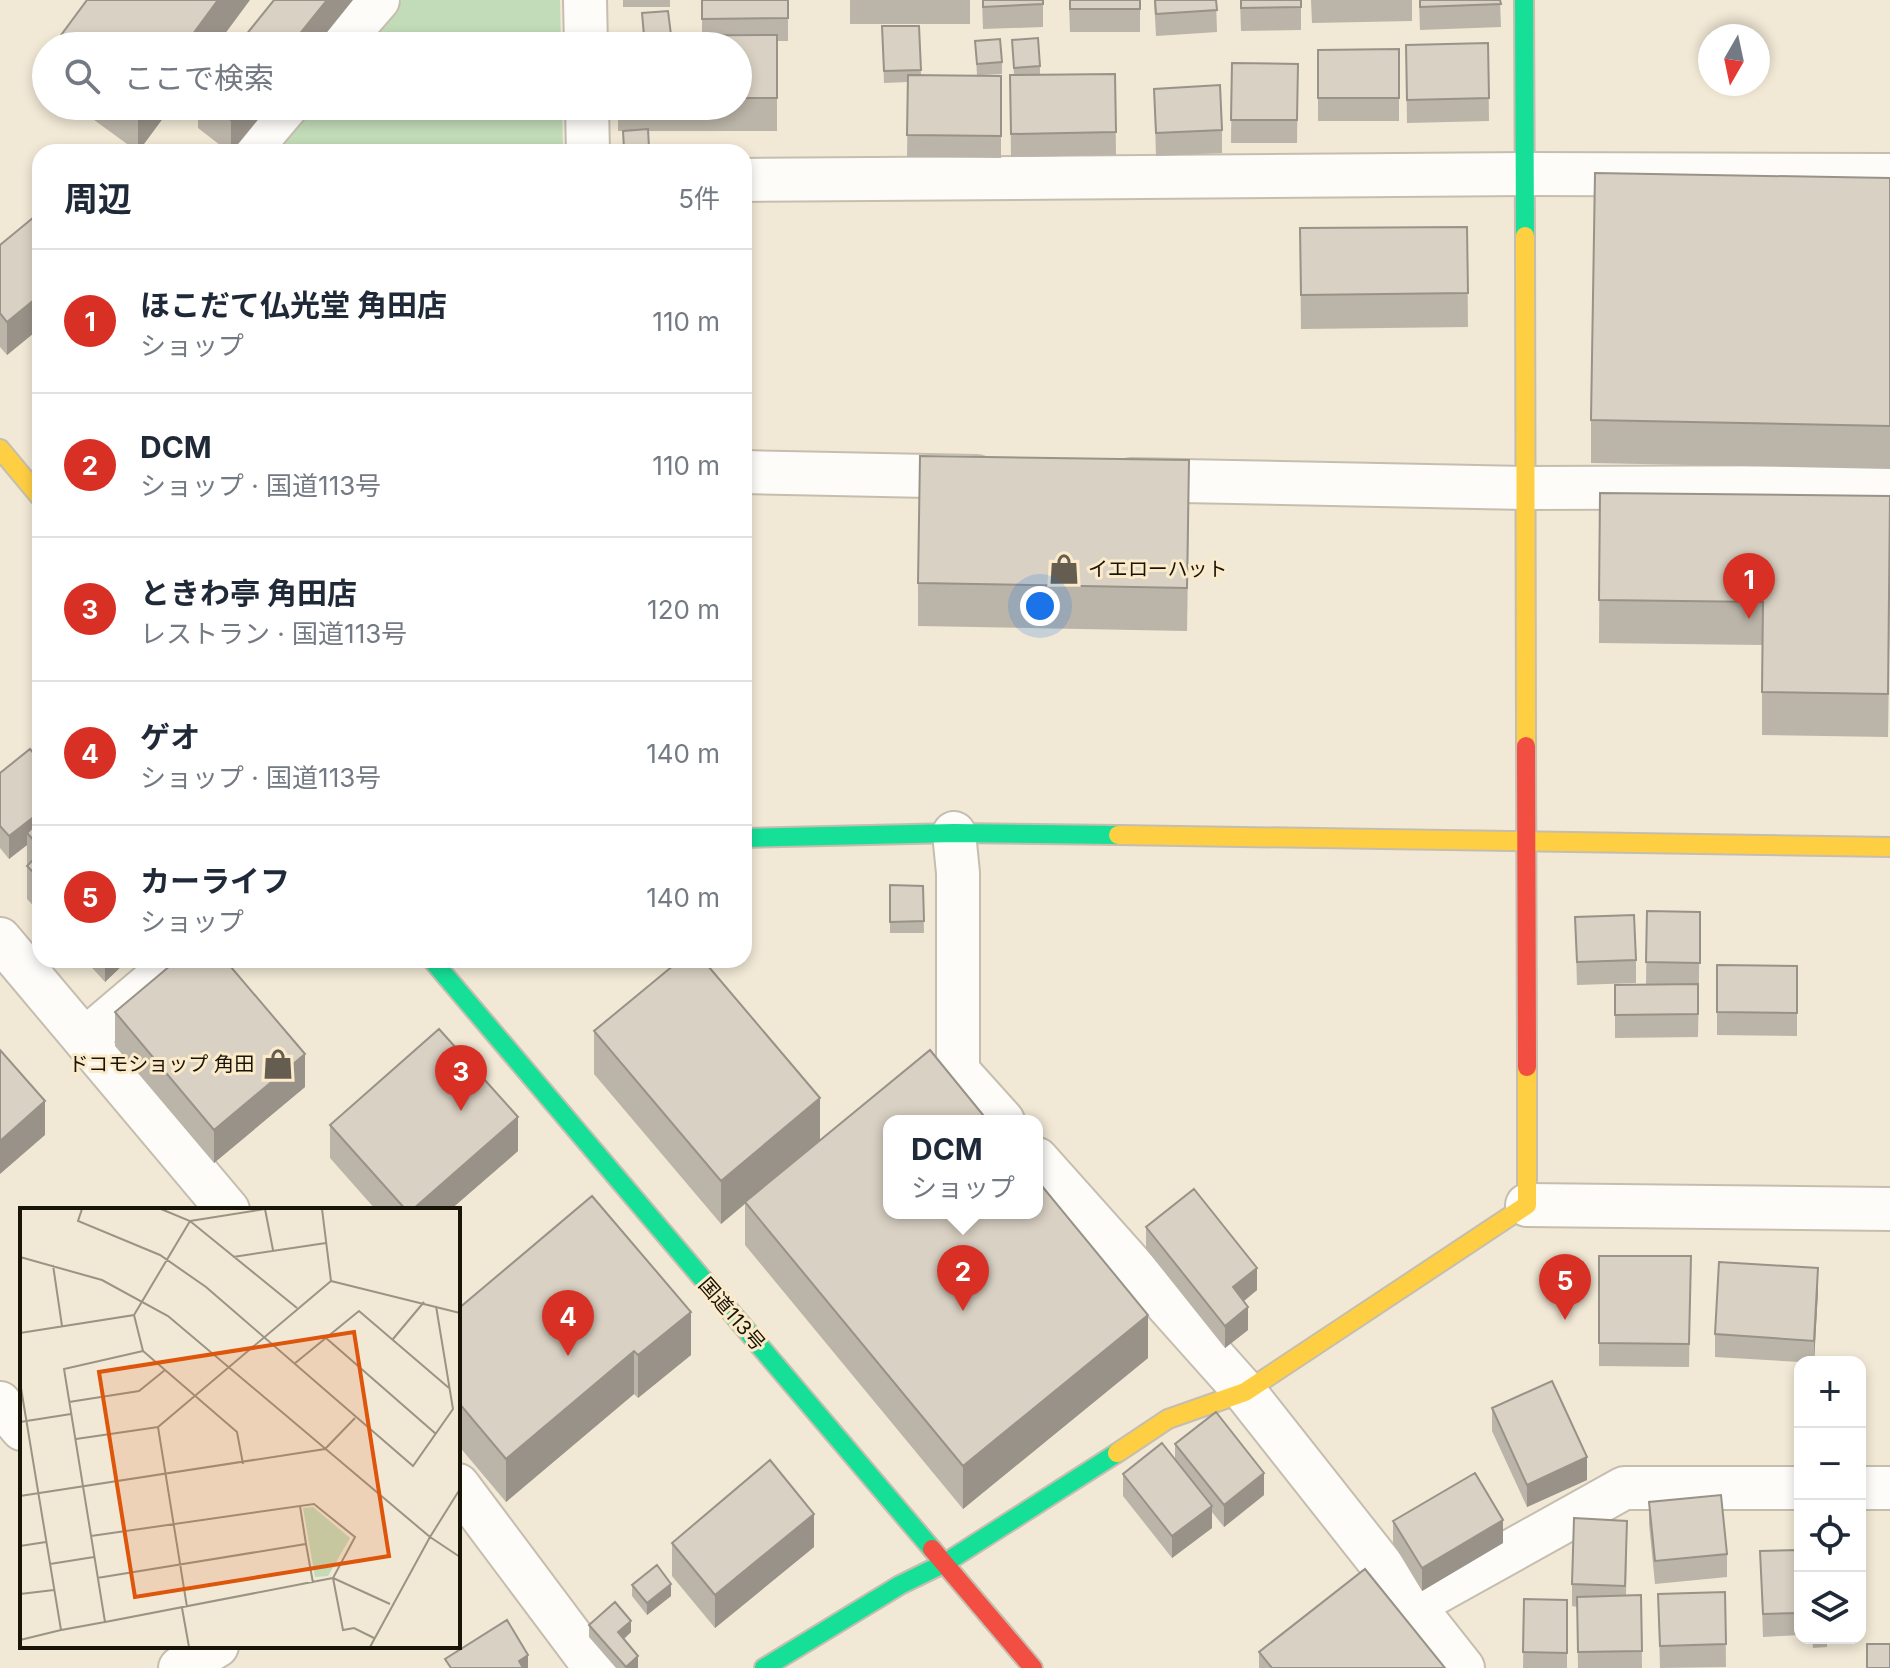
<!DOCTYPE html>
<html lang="ja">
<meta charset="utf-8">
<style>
:root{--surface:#fff;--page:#f6f6f7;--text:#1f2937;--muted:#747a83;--line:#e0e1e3;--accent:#d93025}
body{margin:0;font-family:Inter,"Noto Sans JP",sans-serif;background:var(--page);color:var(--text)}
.controls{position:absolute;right:24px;bottom:24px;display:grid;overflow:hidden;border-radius:16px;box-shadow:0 4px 12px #0003}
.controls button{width:72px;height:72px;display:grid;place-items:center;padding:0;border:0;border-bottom:2px solid var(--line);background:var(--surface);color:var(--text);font:40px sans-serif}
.compass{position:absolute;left:1698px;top:24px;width:72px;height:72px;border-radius:50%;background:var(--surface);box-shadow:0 4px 12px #0003;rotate:189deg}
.you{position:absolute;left:1040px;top:606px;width:28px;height:28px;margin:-20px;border:6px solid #fff;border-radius:50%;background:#1a73e8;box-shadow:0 0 0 12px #1a73e833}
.badge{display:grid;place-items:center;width:52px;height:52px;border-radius:50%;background:var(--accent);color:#fff;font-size:26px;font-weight:700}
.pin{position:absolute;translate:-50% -66px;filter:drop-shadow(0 2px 4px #0008)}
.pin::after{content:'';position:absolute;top:42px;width:28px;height:24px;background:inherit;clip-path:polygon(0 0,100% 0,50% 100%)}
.popup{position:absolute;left:883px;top:1115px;width:160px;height:104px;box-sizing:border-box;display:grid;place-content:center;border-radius:16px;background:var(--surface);filter:drop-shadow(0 2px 6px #0005);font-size:26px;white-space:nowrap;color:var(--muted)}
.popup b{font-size:30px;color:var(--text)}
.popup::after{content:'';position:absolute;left:50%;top:100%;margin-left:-16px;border:16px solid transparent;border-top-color:var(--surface)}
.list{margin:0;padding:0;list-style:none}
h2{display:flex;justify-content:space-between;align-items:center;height:104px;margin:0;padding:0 32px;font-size:34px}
h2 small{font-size:26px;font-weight:400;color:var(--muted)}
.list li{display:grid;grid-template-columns:52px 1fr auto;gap:24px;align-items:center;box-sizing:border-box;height:144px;padding:0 32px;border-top:2px solid var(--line)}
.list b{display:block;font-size:30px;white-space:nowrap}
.list p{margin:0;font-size:26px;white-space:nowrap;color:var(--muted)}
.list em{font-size:26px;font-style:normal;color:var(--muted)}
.icon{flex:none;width:44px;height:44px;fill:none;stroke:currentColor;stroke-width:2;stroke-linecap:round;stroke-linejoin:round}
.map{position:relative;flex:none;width:1890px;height:1668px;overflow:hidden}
.search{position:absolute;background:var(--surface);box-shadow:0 4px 12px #0003;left:32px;top:32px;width:720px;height:88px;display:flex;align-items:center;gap:20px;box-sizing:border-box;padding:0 28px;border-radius:44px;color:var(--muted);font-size:30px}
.panel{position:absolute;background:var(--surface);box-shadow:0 4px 12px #0003;left:32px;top:144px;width:720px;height:824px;border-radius:24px}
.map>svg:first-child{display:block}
.green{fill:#c2dbb8}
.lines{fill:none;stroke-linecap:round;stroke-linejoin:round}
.street-casing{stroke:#c5beaf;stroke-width:46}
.fast-casing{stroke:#c5beaf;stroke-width:22}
.slow-casing{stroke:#c5beaf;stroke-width:22}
.jam-casing{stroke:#c5beaf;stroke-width:22}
.street{stroke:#fdfcf9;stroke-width:42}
.fast{stroke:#16e098;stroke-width:18}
.slow{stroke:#ffcf43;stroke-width:18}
.jam{stroke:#f24e42;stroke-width:18}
.wall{fill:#bbb4a8}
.shaded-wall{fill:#989288}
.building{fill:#d9d1c3;stroke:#989288;stroke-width:2}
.labels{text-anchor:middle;stroke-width:6;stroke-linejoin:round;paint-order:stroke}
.poi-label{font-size:20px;fill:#191408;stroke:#fcebca;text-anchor:start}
.street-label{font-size:20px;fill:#191408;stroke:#fcebca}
.inset-road{fill:none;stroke:#9b9383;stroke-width:2}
.view{fill:#de560c;fill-opacity:0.15;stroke:#de560c;stroke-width:4}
.inset-edge{fill:none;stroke:#191408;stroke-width:4}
</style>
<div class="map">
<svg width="1890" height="1668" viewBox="0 0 1890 1668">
<rect width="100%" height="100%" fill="#f1e8d5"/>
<path class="green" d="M402,0H560L561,46H364Z
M314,106H562L563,152H276Z"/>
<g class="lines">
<defs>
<path id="street" d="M585,0L586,46
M338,46L378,0
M587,106L588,152
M248,152L287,106
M744,180L1526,174L1890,175
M744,472L977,477
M1131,480L1525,488L1890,487
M954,833L958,873V1071L1003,1121
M0,939L228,1210
M85,1039L178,960
M1037,1159L1245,1392L1463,1668
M1527,1205L1890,1209
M0,1403L22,1429
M458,1485L595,1668
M1860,1488H1890
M1414,1605L1624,1488H1800
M180,1668L217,1646"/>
<path id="fast" d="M1524,0L1525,236
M744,838L954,833L1118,835
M432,960L932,1549
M764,1668L900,1585L945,1563L1117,1453"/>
<path id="slow" d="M1525,236L1526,746
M0,449L40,497
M1118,835L1890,847
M1117,1453L1168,1419L1245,1392L1527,1205V1067"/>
<path id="jam" d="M1526,746L1527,1067
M932,1549L1033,1668"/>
</defs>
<use href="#street" class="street-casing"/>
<use href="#fast" class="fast-casing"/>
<use href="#slow" class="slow-casing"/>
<use href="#jam" class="jam-casing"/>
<use href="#street" class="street"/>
<use href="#fast" class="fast"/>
<use href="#slow" class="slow"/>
<use href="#jam" class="jam"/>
</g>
<path class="wall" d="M623,0H670V7H623Z
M702,0H788V41H777V131H648L649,152H623V131H618V106H738V46L643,35L642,13L671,35H702Z
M850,0H970V24H850Z
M982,0H1043V27L983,29Z
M1069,0H1140V32H1070Z
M1154,0H1216L1217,32L1156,36Z
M1240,0H1301V30L1241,31Z
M1311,0H1412V21L1312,23Z
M1419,0H1500L1501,27L1420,30Z
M882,26H919L921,75H977L975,41L1002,62V74L981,75L1001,76V158L907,157L908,82L884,83Z
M1012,40L1040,66V75L1115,74L1116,155L1011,157L1010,75H1014Z
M1488,43L1489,121L1407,123L1406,45Z
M1399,49V121H1318V50Z
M1232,63L1298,64L1297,143H1231Z
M1154,89L1222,130V153L1156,156Z
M75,106H172L138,152Z
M198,106H269L232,152H229L198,128Z
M1890,178V469L1591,463V420Z
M40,212V328L7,355L0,347V245Z
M1467,227L1468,327L1301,329L1300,228Z
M1600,493L1890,587L1888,737L1762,735V645L1599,643Z
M1189,503L1187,631L918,626V583Z
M40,761V913L27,899V845L9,859L0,848V773Z
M890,885L923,886L924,933H890Z
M1647,911L1700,912L1698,1037L1615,1038V985H1646Z
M1575,917L1636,960V983L1577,985Z
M85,960H128L105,982Z
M1717,965L1797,966V1036L1717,1035Z
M115,1012L305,1087L214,1163L115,1046Z
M594,1031L820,1140L1148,1358L963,1509L745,1245V1203L721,1224L594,1074Z
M330,1125L518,1151L450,1210H376L330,1158Z
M1146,1227L1257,1290L1244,1301L1248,1330L1225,1348L1146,1249Z
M1599,1256H1691L1689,1367L1599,1366Z
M1818,1291L1814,1362H1800L1715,1357V1334Z
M458,1309L691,1355L638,1398L634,1394L506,1502L458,1445Z
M1492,1408L1587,1480L1527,1507L1492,1431Z
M1175,1444L1264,1495L1224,1527L1212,1512V1528L1172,1558L1123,1496V1474L1175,1460Z
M1649,1502L1727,1554V1577L1655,1584L1649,1524Z
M1393,1521L1503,1543L1422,1591L1393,1543Z
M672,1543L814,1547L715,1628L672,1576Z
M1627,1543L1626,1596L1641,1595L1642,1668H1578L1577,1607L1572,1606V1584Z
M1800,1550V1635L1763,1637L1760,1551Z
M632,1585L671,1596L647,1615L632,1596Z
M1725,1592L1726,1667L1660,1668L1658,1594Z
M1524,1599L1567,1600V1668H1523Z
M589,1625L631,1632L624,1639L638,1668H616L589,1637Z
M1812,1638H1827V1647L1813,1648Z
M1259,1652L1445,1668H1259Z"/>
<path class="shaded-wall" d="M218,0H250L216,46H184Z
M327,0H353L316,46H290Z
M140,106H172L138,152V109Z
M242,106H269L231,152V120Z
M40,295V328L7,355V322Z
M40,812V834L27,833V845L9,859V836Z
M105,960H128L105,982Z
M305,1054V1087L214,1163V1130Z
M820,1098V1141L721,1224V1181Z
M45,1101V1135L0,1174V1141Z
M518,1117V1151L450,1210H412Z
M1257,1268V1290L1233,1310V1287Z
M1818,1268V1291L1814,1362V1341Z
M1248,1307V1330L1225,1348V1326Z
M691,1312V1355L638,1398V1355Z
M1148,1315V1358L963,1509V1466Z
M634,1351V1394L506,1502V1459Z
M1587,1457V1480L1527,1507V1485Z
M1264,1473V1495L1224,1527V1505Z
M1212,1506V1528L1172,1558V1536Z
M814,1514V1547L715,1628V1595Z
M1503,1520V1543L1422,1591V1568Z
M671,1584V1596L647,1615V1603Z
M631,1621V1632L618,1644V1632Z
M528,1655V1668H519V1661Z
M638,1656V1668H626V1667Z"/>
<path class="building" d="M87,0H218L184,46H53Z
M274,0H327L290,46H237Z
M702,0H788V18L702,19Z
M983,0H1043V4L983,7Z
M1070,0H1140V9H1070Z
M1155,0H1216L1217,10L1156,14Z
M1241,0H1301V7L1241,8Z
M1420,0H1500L1501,4L1420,7Z
M668,11L671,35H644L642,13Z
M882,26H919L921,70L884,71Z
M777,35V98H738V46H618V36Z
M1038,38L1040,66L1014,68L1012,40Z
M1000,39L1002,62L977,64L975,41Z
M1488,43L1489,98L1407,100L1406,45Z
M1399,49V98H1318V50Z
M1232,63L1298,64L1297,120H1231Z
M1115,74L1116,132L1011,134L1010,75Z
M908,75L1001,76V136L907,135Z
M1220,85L1222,130L1156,133L1154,89Z
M213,106H242L231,120Z
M648,129L649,148L624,149L623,131Z
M1595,173L1890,178V426L1591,420Z
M40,212V295L7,322L0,313V245Z
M1467,227L1468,293L1301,295L1300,228Z
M920,456L1189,460L1187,588L918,583Z
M1600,493L1890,496L1888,694L1762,692L1763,602L1599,600Z
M30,749L40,761V812L9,836L0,826V773Z
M40,820V847L27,833Z
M40,853V879L27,866Z
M890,885L923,886L924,921L890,922Z
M1647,911L1700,912V963L1646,962Z
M1634,915L1636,960L1577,962L1575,917Z
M177,960H225L305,1054L214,1130L115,1012Z
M680,960H703L820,1098L721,1181L594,1031Z
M1717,965L1797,966V1013L1717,1012Z
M1698,984V1014L1615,1015V985Z
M439,1029L518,1117L412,1210H406L330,1125Z
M0,1050L45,1101L0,1141Z
M930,1050L988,1121H889V1213H1037V1180L1148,1315L963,1466L745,1202Z
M1194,1189L1257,1268L1233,1287L1248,1307L1225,1326L1146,1227Z
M592,1196L691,1312L638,1355L634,1351L506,1459L458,1402V1309Z
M1599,1256H1691L1689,1344L1599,1343Z
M1719,1262L1818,1268L1814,1341L1715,1334Z
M1552,1381L1587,1457L1527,1485L1492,1408Z
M1216,1412L1264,1473L1224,1505L1175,1444Z
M1162,1443L1212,1506L1172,1536L1123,1474Z
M770,1460L814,1514L715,1595L672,1543Z
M1475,1473L1503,1520L1422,1568L1393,1521Z
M1721,1495L1727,1554L1655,1561L1649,1502Z
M1574,1518L1627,1521L1625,1586L1572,1584Z
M1800,1550V1613L1763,1614L1760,1551Z
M657,1565L671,1584L647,1603L632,1585Z
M1365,1569L1445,1668H1272L1259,1652Z
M1725,1592L1726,1644L1660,1646L1658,1594Z
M1641,1595L1642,1651L1578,1652L1577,1597Z
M1524,1599L1567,1600V1653L1523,1652Z
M615,1602L631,1621L618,1632L638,1656L626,1667L589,1625Z
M507,1620L528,1655L519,1661L523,1668H451L445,1659Z
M1867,1644H1890V1668H1867Z"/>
<defs>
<symbol id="shop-bare" viewBox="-9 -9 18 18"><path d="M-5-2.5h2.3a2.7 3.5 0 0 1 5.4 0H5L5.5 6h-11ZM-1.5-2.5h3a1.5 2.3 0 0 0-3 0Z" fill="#655e50" stroke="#fcebca" stroke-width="2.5" paint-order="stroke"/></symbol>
</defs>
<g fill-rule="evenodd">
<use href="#shop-bare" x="1042" y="547" width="44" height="44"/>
<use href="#shop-bare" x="256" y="1042" width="44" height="44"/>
</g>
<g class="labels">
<g class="poi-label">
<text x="1088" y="576">イエローハット</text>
<text x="254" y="1071" text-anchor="end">ドコモショップ 角田</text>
</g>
<g class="street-label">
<text transform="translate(732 1314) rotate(49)" y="7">国道113号</text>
</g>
</g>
<g transform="translate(20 1208)">
<rect width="440" height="440" fill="#f1e8d5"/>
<path d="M293,299L330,330L308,368L295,369L283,300Z" fill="#c2dbb8"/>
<path class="inset-road" d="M62,1L58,13L140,47L186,79L393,258L433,201L416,98M141,1L170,13L277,100M245,1L253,42M302,1L311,73M170,13L245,1M0,49L82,72L148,108L410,329L350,439M213,49L306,35M33,57L42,118M311,73L440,105M114,107L123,143L217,224L223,256M0,125L114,107L170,13M306,130L416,226M373,131L404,94M123,143L44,161L85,414L313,370L323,422L334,420L354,430M274,156L339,103L429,180M0,174L41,422L85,414M49,194L119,183L145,162M0,214L51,206M138,219L167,399M56,231L138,219L311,73M0,288L305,241L335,210M280,298L286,336M71,328L294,296L335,329L313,370L370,396M410,329L440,281M410,329L440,349M0,338L26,334M30,356L74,349M77,370L286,336L293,375M0,386L34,382M162,400L169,439M0,432L41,422"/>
<path class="view" d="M334,124L369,348L115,389L79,164Z"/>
<rect width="440" height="440" class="inset-edge"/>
</g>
</svg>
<div class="controls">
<button>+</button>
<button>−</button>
<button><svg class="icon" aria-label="locate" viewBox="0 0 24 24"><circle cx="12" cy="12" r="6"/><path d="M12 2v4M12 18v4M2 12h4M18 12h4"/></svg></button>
<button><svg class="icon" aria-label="layers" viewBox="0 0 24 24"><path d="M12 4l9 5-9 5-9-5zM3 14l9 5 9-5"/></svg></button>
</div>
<svg class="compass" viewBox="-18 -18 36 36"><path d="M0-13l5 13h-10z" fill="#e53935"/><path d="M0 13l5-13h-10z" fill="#747a83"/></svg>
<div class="you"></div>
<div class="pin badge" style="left:1749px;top:619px">1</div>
<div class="pin badge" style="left:963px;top:1311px">2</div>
<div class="popup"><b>DCM</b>ショップ</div>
<div class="pin badge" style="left:461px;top:1111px">3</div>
<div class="pin badge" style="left:568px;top:1356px">4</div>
<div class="pin badge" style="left:1565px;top:1320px">5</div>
<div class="search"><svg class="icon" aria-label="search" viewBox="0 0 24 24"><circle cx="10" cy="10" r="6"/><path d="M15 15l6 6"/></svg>ここで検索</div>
<section class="panel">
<h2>周辺<small>5件</small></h2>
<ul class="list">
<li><span class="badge">1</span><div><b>ほこだて仏光堂 角田店</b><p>ショップ</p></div><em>110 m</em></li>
<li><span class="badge">2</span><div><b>DCM</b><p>ショップ · 国道113号</p></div><em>110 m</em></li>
<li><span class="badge">3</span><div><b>ときわ亭 角田店</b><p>レストラン · 国道113号</p></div><em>120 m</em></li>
<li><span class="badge">4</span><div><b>ゲオ</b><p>ショップ · 国道113号</p></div><em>140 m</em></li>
<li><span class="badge">5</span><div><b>カーライフ</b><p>ショップ</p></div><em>140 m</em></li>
</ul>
</section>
</div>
